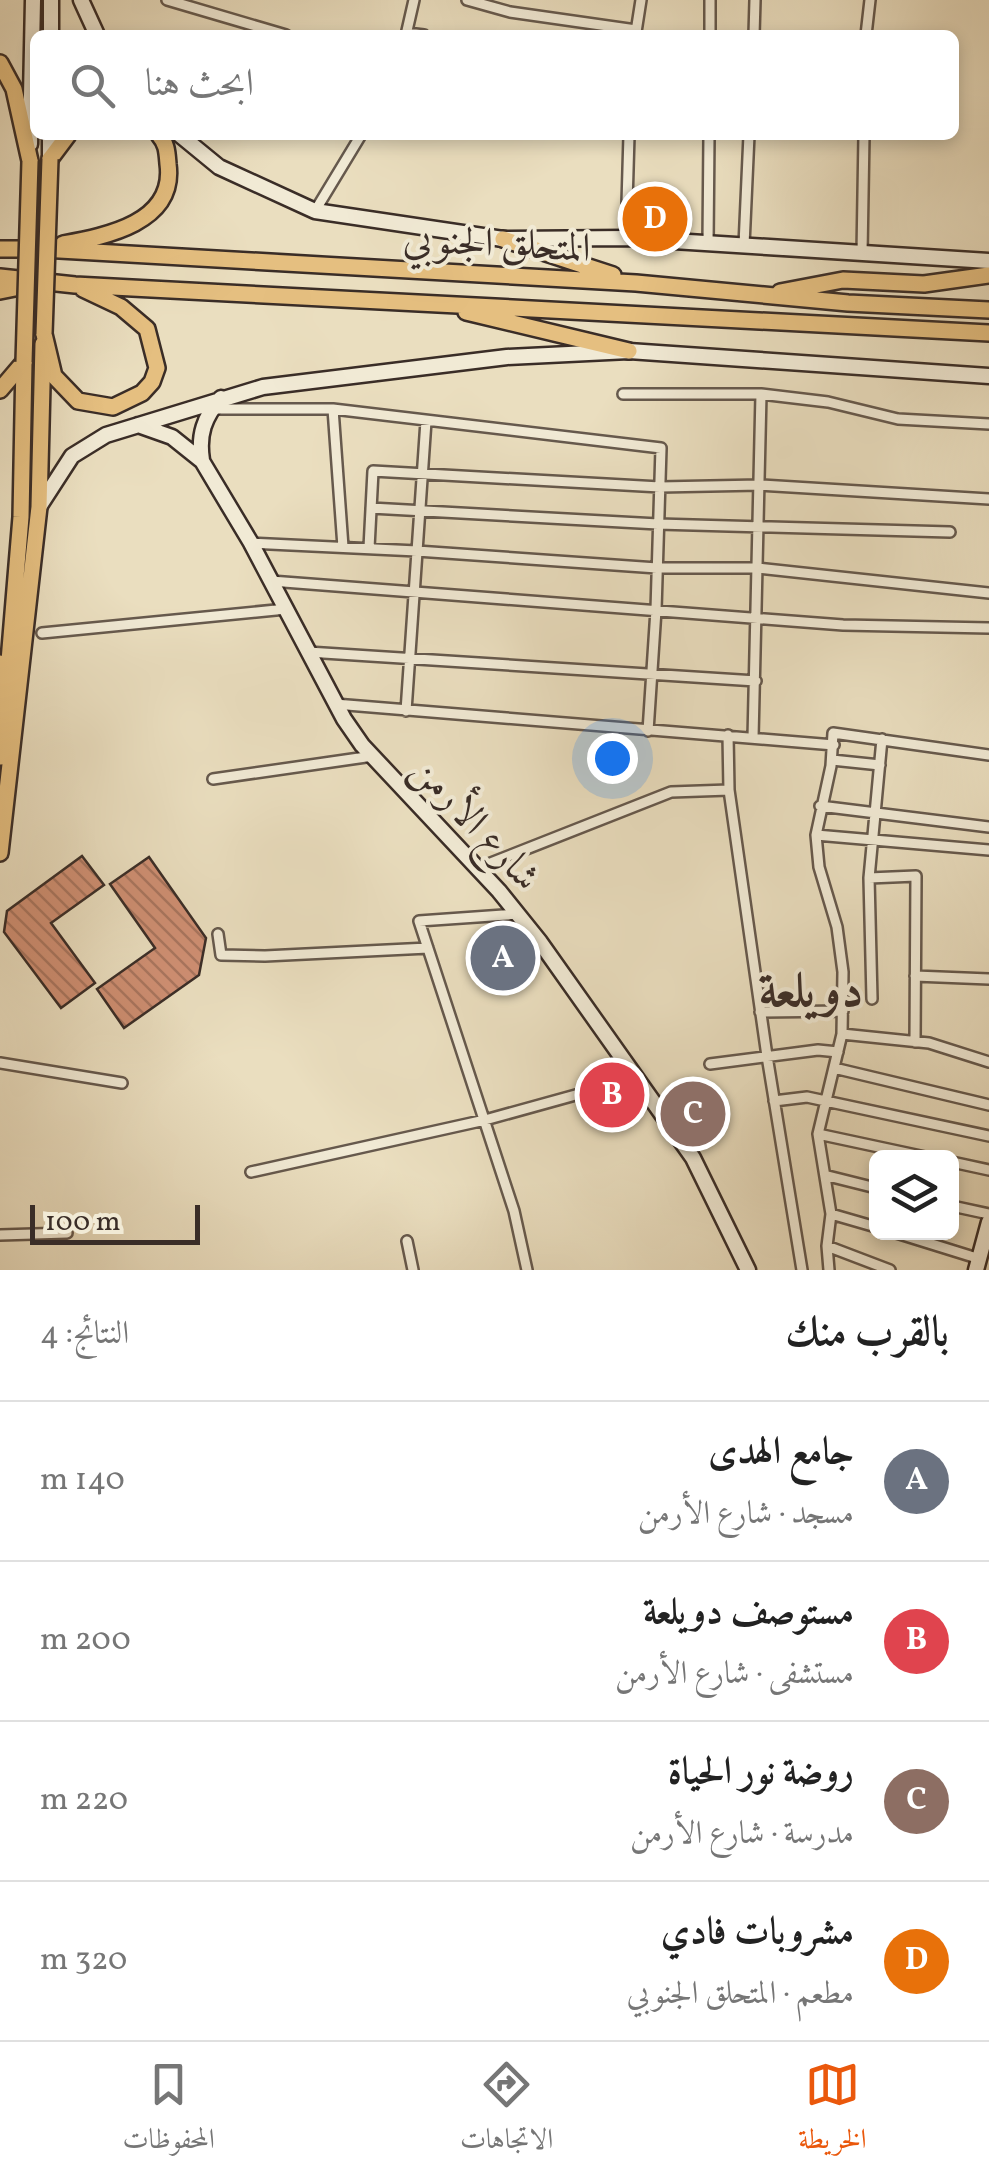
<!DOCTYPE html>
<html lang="ar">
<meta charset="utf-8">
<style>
:root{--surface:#fff;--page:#f2f2f2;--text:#222;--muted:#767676;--line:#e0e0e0;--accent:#ea580c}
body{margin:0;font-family:Vollkorn,Amiri,serif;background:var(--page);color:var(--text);direction:rtl}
.controls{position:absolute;right:30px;bottom:30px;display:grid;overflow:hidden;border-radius:15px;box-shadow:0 5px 15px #0003}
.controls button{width:90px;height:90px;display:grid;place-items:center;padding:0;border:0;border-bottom:2px solid var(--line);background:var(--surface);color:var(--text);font:50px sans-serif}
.scale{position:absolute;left:30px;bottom:25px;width:170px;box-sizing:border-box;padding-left:10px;border:5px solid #3a2d27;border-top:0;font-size:28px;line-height:35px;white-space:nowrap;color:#3a2d27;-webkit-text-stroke:8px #f1ead5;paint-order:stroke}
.you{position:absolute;left:612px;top:758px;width:35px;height:35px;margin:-25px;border:8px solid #fff;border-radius:50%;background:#1a73e8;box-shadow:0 0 0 15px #1a73e833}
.badge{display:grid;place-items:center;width:65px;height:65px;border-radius:50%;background:var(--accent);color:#fff;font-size:32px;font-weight:700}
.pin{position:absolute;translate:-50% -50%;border:5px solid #fff;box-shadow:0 2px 10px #0006}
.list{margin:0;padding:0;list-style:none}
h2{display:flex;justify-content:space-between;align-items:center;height:130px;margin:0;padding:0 40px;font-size:42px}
h2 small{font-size:32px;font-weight:400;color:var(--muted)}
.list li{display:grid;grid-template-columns:65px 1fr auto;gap:30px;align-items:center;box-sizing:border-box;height:160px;padding:0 40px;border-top:2px solid var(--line)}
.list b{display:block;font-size:38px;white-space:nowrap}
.list p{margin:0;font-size:32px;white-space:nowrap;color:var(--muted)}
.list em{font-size:32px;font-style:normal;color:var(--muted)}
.icon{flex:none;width:55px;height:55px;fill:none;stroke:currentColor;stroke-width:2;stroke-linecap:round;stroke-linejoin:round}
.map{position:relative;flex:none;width:989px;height:1270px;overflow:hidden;direction:ltr}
.search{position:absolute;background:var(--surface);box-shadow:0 5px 15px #0003;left:30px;right:30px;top:30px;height:110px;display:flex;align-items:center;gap:25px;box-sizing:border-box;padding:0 35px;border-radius:15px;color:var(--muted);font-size:38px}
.sheet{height:770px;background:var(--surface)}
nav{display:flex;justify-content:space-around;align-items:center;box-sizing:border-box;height:140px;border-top:2px solid var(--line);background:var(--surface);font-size:28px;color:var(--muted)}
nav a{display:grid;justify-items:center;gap:5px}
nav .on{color:var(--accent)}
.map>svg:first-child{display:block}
.building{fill:url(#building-back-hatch);stroke:#3a2d27;stroke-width:2.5}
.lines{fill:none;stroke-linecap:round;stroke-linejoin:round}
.minor-casing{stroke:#66594d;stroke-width:14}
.secondary-casing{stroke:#3a2d27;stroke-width:19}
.primary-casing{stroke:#3a2d27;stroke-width:20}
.trunk-casing{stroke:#3a2d27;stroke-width:20}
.minor{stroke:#f1ead5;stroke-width:9}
.secondary{stroke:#f1ead5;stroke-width:14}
.primary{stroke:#e5bf80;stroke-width:15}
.trunk{stroke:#e5bf80;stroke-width:15}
.primary-bridge-casing{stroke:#3a2d27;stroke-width:20;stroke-linecap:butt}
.primary-bridge{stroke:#e5bf80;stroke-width:15}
.labels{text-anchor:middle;stroke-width:8;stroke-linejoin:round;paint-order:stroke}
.street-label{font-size:40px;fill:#3a2d27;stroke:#f1ead5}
.district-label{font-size:50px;font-weight:bold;fill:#3a2d27;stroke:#f1ead5}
</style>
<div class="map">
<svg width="989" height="1270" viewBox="0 0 989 1270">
<defs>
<pattern id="building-back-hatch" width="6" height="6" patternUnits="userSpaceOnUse" patternTransform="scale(2.5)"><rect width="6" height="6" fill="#cf8f73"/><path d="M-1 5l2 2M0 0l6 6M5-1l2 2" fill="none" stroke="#a9755e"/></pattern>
</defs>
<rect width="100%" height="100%" fill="#eadebf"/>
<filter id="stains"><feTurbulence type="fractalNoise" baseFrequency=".002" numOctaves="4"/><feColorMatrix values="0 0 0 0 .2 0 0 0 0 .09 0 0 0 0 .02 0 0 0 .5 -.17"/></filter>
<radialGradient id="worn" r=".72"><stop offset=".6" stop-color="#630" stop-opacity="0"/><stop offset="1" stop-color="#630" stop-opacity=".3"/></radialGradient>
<path class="building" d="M82,856L104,885L51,923L95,983L61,1008L4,932L7,911Z
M149,857L206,938L199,975L124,1028L97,989L155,948L110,884Z
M513,935L523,957L489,973L479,951Z"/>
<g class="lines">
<defs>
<path id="minor" d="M167,0L286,35
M467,0L510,12L636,30
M636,32L641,0
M407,33L424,35
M406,35L414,0
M710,35V0
M754,35L755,0
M866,35L870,0
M315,211L361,135
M626,238L629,135
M708,243L709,135
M744,245L749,135
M862,253L864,135
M623,394H761L828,402L898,419L989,424
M211,409H333L661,448L656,610L648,731
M333,409L343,547
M371,508L658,524L950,532
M251,543L417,551L657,568H758L989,593
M369,548L373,471L660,487L760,485L989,499
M271,581L843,625L989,628
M42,633L286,609
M308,652L756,681
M335,704L834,745
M406,711L426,421
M728,735L729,790L767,1056L802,1270
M753,738L761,394
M832,760L880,765
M213,779L373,756
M820,806L989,827
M816,835L989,850
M478,868L671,792L729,790
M869,878L916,876L915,1042
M519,914L419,921L514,1211L527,1270
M218,934L221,955L265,956L428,948
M915,976L989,979
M872,999L869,878L882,739
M760,1012L843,1011
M842,1034L929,1043L989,1062
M0,1063L122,1083
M710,1064L818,1050L838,1052
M834,1068L989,1105
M774,1101L807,1097L989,1136
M818,1134L930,1158
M952,1162L989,1170
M251,1172L485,1120L637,1078
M828,1176L876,1188
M952,1206L989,1214
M831,1214L876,1227
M893,1232L980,1259
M0,1235L67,1233
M407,1241L413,1270
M827,1246L890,1270
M829,1270L827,1246L831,1214L818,1134L842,1034L843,972L837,927L819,867L816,835L831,766L833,733L989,755"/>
<path id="secondary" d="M81,0L97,35
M51,35V0
M180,135L219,167L315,211L503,239L626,238L989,261
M30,144L33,0
M50,159V135
M138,425L172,437L202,461L251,543L344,719L362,745L499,891L540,942L693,1158L748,1270
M202,460C198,435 204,417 221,398
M39,507L72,456L106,435L263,387L507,357L629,351L989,376
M976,1270L989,1222"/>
<path id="primary" d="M1,757L21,517L24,362
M0,853L39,507L43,344"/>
<path id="trunk" d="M0,63L14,89L30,161
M50,159L68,135
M503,239L613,275
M63,244C106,236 176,223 168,164C167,152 167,144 159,135
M0,249H42L636,283L848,303L989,310
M0,277L75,285L989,333
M0,291L30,285
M780,292L843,280L924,284L989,275
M466,312L629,351
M44,334L54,376L78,401L113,407L142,393L152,382L157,368L147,329L121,307L83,289
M0,390L24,362
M0,663L4,712"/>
</defs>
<use href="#minor" class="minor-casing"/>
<use href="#secondary" class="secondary-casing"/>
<use href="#primary" class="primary-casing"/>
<use href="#trunk" class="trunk-casing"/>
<use href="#minor" class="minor"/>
<use href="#secondary" class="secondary"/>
<use href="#primary" class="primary"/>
<use href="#trunk" class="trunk"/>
<defs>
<path id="primary-bridge" d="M44,334L50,159
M24,362L30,161"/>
</defs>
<use href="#primary-bridge" class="primary-bridge-casing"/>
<use href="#primary-bridge" class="primary-bridge"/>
</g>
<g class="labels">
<g class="street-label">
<text transform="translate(497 242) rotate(3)" y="14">المتحلق الجنوبي</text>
<text transform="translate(477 822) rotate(47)" y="14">شارع الأرمن</text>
</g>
<g class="district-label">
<text x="811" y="1006">دويلعة</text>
</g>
</g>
<rect width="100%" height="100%" filter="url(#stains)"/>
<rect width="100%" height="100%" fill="url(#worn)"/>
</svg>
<div class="controls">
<button><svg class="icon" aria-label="layers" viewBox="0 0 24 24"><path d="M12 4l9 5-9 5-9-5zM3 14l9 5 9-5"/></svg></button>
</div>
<div class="scale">100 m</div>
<div class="you"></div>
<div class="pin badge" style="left:503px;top:958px;background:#6b7280">A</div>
<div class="pin badge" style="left:612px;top:1095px;background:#e0444e">B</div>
<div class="pin badge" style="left:693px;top:1114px;background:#8d6e63">C</div>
<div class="pin badge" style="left:655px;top:219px;background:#e8710a">D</div>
<div class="search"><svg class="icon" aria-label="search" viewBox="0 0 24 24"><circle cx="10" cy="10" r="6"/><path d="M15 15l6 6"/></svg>ابحث هنا</div>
</div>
<section class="sheet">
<h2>بالقرب منك<small>النتائج: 4</small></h2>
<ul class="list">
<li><span class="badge" style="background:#6b7280">A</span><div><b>جامع الهدى</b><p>مسجد · شارع الأرمن</p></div><em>140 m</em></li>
<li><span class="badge" style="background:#e0444e">B</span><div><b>مستوصف دويلعة</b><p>مستشفى · شارع الأرمن</p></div><em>200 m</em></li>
<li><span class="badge" style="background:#8d6e63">C</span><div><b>روضة نور الحياة</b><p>مدرسة · شارع الأرمن</p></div><em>220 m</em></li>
<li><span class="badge" style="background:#e8710a">D</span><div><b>مشروبات فادي</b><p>مطعم · المتحلق الجنوبي</p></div><em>320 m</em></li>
</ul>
</section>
<nav>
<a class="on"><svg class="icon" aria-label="map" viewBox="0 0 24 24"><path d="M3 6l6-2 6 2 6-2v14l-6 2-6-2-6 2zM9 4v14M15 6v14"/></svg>الخريطة</a>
<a><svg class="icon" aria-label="directions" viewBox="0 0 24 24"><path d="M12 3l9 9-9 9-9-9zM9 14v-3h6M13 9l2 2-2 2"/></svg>الاتجاهات</a>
<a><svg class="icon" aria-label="saved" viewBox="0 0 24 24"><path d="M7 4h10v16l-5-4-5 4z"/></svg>المحفوظات</a>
</nav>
